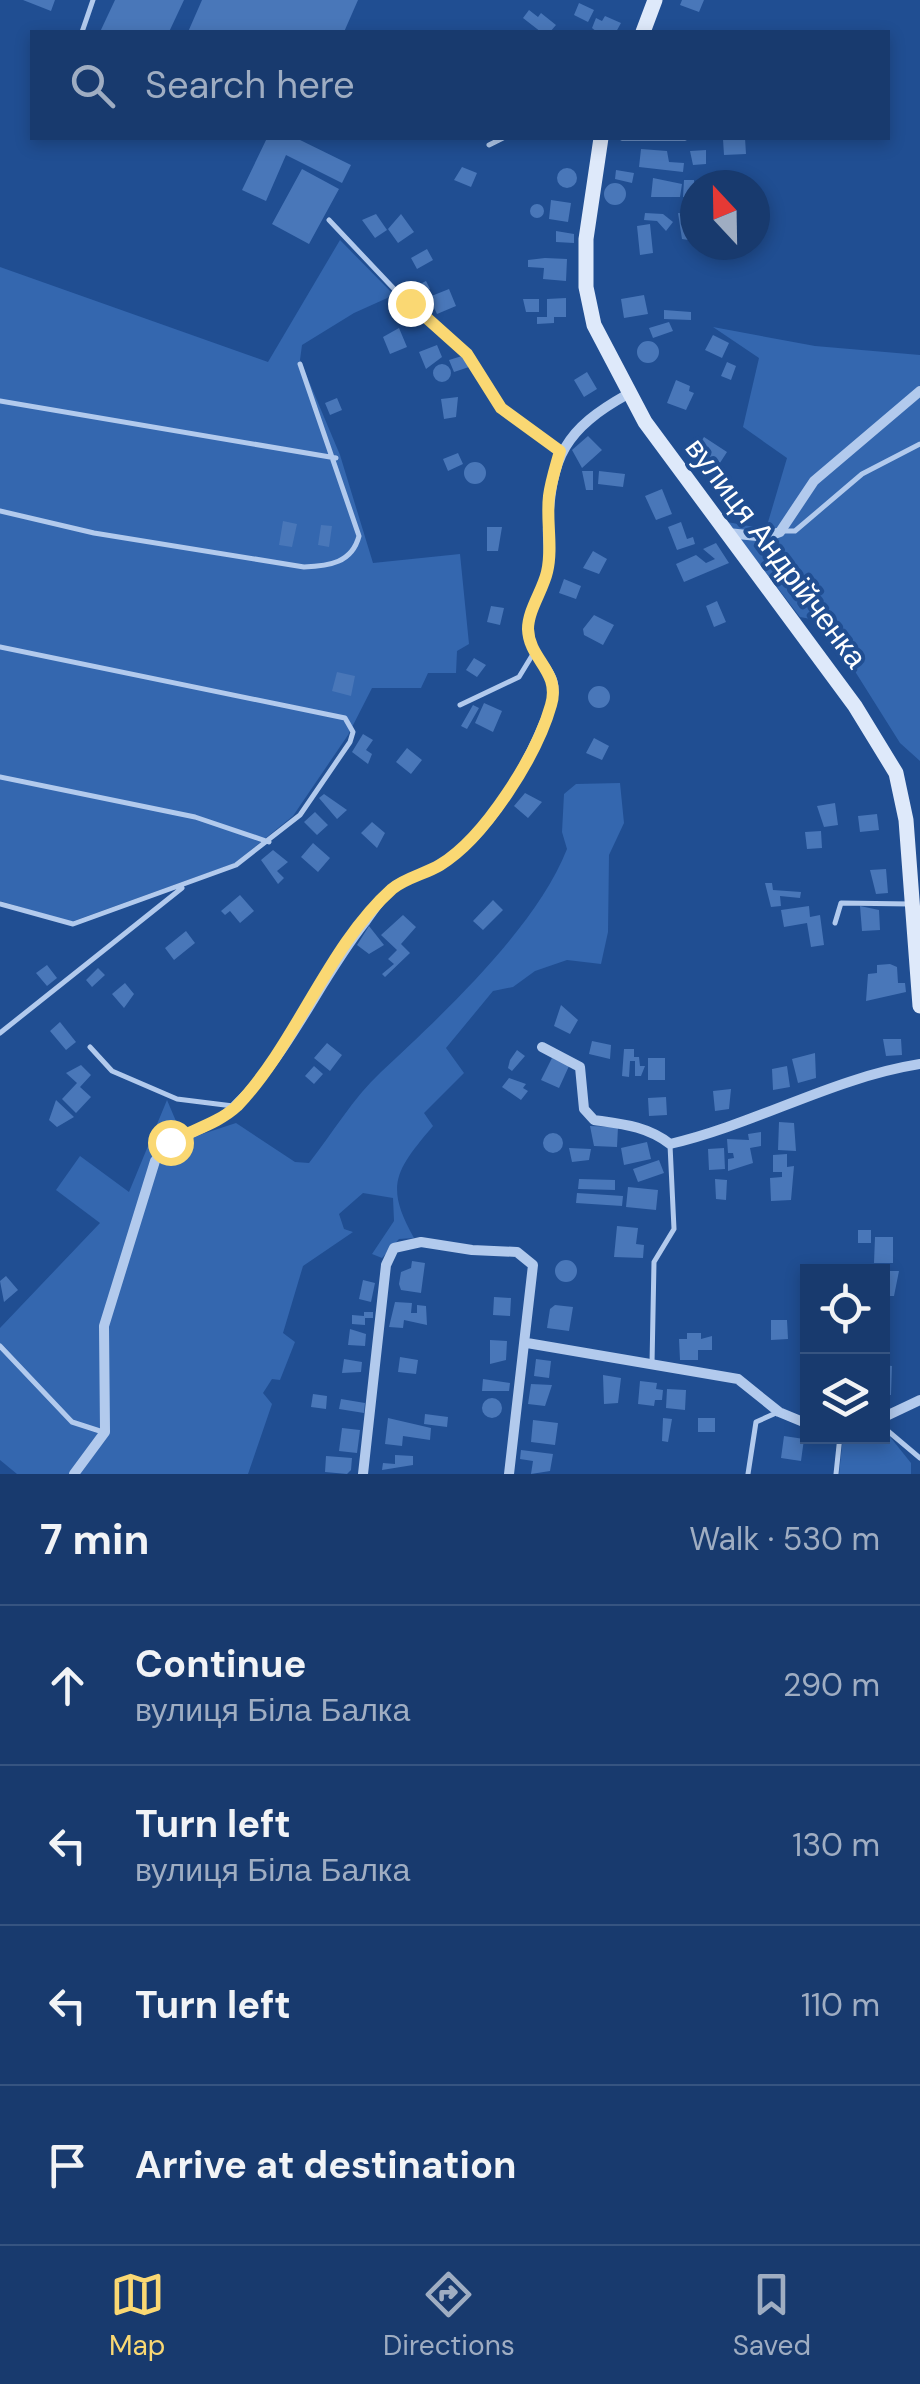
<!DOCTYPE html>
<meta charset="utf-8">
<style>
:root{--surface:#183a6e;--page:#254576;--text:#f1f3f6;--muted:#9fadc2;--line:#365481;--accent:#fad873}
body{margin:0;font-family:"DM Sans",sans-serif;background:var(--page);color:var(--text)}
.controls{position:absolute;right:30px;bottom:30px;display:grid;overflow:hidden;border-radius:0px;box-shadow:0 5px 15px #0003}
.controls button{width:90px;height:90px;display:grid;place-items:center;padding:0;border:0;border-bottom:2px solid var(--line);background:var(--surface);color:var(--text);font:50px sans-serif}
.compass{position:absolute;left:680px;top:170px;width:90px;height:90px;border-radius:50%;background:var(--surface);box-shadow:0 5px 15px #0003;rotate:338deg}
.stop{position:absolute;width:30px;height:30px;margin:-22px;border:8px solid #fad873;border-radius:50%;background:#fff}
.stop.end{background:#fad873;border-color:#fff;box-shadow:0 2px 10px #0008}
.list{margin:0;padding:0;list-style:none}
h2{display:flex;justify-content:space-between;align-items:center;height:130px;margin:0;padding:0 40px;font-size:42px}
h2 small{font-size:32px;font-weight:400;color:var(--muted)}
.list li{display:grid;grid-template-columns:65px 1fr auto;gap:30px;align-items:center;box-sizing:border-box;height:160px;padding:0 40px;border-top:2px solid var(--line)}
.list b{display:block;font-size:38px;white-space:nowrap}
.list p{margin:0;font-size:32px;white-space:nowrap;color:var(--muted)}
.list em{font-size:32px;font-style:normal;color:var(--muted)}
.icon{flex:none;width:55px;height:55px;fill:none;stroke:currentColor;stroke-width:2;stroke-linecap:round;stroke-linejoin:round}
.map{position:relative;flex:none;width:920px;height:1474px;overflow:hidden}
.search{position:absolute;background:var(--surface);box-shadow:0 5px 15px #0003;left:30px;right:30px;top:30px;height:110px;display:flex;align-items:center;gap:25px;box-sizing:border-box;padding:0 35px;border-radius:0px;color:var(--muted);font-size:38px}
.sheet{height:770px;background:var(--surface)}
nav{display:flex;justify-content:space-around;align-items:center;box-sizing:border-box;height:140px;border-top:2px solid var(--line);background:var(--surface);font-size:28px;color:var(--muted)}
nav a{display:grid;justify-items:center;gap:5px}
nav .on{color:var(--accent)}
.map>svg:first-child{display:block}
.green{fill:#3467af}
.building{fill:#4977b9}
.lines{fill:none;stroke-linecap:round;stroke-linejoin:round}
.lane{stroke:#b2caed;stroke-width:5}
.street{stroke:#b2caed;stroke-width:10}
.secondary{stroke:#dee9fa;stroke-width:15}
.route{stroke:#fad873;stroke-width:12}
.labels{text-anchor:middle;stroke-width:8;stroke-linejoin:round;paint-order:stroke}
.street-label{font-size:30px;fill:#fff;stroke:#204e92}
</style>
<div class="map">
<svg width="920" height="1474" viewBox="0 0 920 1474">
<rect width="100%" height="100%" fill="#204e92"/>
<path class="green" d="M340,240L394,295L354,313L302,345L300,360L340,455L373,563L460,554L469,644L457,651L456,673H428L421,688H372L348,735L293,816L235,863L71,922L0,901V267L268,362Z
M713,327L815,346L920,355V761L900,743L846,657L816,620L800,617L727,522L766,529L787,458L743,427L759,358Z
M620,783L624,823L609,855L608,932L601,964L567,960L535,971L513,987L493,991L446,1048L464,1073L424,1113L433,1126C396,1170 384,1185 414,1238L399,1239L382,1258L372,1254L394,1221L393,1198L363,1193L339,1214L344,1229L353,1232L303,1266L283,1333L295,1342L280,1380L272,1379L263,1393L272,1404L248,1474H17L0,1460V1328L100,1223L56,1190L80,1156L129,1192L167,1100L184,1140L236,1123L295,1162L309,1163C332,1134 353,1098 381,1072C442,1015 536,928 567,849L562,832L564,794L576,784Z
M883,1428L911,1463V1474H839L843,1437L882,1436Z"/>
<path class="building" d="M23,0H55L51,11Z
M115,0H184L169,32H100Z
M202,0H358L344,32H188Z
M682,0H704L699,12L680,5Z
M579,3L594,10L588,22L574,15Z
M529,10L538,17L541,13L556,25L550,32H541L523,18Z
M605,16L621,23L616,32H597L592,28L596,18L602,21Z
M267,138H296L351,165L342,183L286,155L266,201L242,190Z
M745,138L746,154L724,155L723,139Z
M641,149L667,151L669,162L684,163L683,172L639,167Z
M706,150V164L693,165L690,151Z
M462,167L477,173L471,187L454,180Z
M557 178a10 10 0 1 1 20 0a10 10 0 1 1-20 0Z
M302,169L339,189L309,244L272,224Z
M616,170L634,173L632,183L615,179Z
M653,178L682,184L680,197H651Z
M684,180H694L695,197H683Z
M604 194a11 11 0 1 1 22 0a11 11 0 1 1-22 0Z
M551,200L571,203L568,222L549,219Z
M530 211a7 7 0 1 1 14 0a7 7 0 1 1-14 0Z
M645,213L663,214L673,222L666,231L657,221L644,220Z
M678,213L695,215V241L682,239Z
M376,214L387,230L375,238L362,220Z
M401,214L414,232L398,243L388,229Z
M650,224L653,253L640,255L637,226Z
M556,231L574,234V243L556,242Z
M427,249L433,260L417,269L411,258Z
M545,258L567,259L566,281L543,279L544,268L528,267V260Z
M426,281L430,289L416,299L408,290Z
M449,289L456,306L437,314L429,297Z
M644,295L648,314L624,318L621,299Z
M566,298V317H554V323L537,324V317H547V299Z
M523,299H539V312H526Z
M664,310L691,312V320L664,319Z
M669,322L673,331L653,338L649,328Z
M399,328L407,347L390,354L383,337Z
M713,335L729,343L722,358L705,350Z
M637 352a11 11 0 1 1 22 0a11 11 0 1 1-22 0Z
M437,345L442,357L426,369L419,352Z
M462,356L469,367L454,372L449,360Z
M727,362L736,366L731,380L721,376Z
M433 373a9 9 0 1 1 18 0a9 9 0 1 1-18 0Z
M587,372L597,389L584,397L574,380Z
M676,380L690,386L689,391L694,393L686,410L667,403Z
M458,397L456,417L444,419L441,399Z
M337,398L342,410L330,415L325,403Z
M588,436L602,450L582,468L572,450Z
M704,437L727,452L716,469L693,454Z
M458,453L463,464L448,471L443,459Z
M464 473a11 11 0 1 1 22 0a11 11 0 1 1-22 0Z
M582,471H593V490H586Z
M599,471L625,474L623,487L598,484Z
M662,489L672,514L656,520L645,496Z
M283,521L297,524L292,547L279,545Z
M681,522L687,539L693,537L695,544L677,550L668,527Z
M321,525L332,526L329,547L318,545Z
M487,527H502L498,551H487Z
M716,543L729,563L684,582L676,564L696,555L706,563L715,559L703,549Z
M593,551L607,559L599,574L583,568Z
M564,579L581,586L576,599L559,593Z
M717,601L726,622L714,627L706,606Z
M491,606L504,608L500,625L487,622Z
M594,615L614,625L603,645L584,635L583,629Z
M474,658L486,665L477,677L466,670Z
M337,672L355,676L351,696L332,691Z
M588 697a11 11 0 1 1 22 0a11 11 0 1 1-22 0Z
M484,703L502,711L493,732L475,723Z
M473,705L479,708L467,729L461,726Z
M363,734L373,740L366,750L372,754L368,764L352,752Z
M594,738L609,746L602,760L586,753Z
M407,748L422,760L411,774L396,762Z
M525,793L542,802L528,818L514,806Z
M324,794L347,810L337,819L319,798Z
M835,803L838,825L824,827L817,806Z
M315,812L328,825L317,835L304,822Z
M877,814L879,830L860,832L858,816Z
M372,822L385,833L377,848L361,833Z
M821,831L822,848L807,849L805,832Z
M313,843L330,858L318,872L301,857Z
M273,850L288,862L277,871L284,878L278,884L261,860Z
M886,869L888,893L876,894L870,870Z
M765,883H772L773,890L801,892L800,898L780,896L781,906L771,907Z
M240,895L254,911L240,923L230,911L225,915L221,911Z
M493,900L503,910L483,930L473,921Z
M809,906L810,917L820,915L824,945L811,947L807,923L784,927L781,910Z
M860,906L879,910L880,930L862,931Z
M403,915L416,927L401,944L410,953L385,977L382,974L394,964L388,959L397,950L381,935Z
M369,926L384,945L369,954L357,945Z
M186,931L195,943L174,960L165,948Z
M890,964L897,967L898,983H905L906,992L866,1001L868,974L877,973V965Z
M47,965L57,978L47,986L36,973Z
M98,968L105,975L92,987L86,980Z
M125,983L134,994L124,1008L112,994Z
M561,1005L578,1020L570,1034L554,1026Z
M60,1022L76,1042L66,1050L50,1031Z
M883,1039H901L902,1055L886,1056Z
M592,1041L611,1045L610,1059L589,1054Z
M327,1043L342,1055L330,1071L314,1058Z
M624,1049H634V1057H639L640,1066H645L641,1076H635V1061H630L629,1077L622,1076Z
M517,1050L525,1056L512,1071L508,1068L510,1060Z
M815,1053L816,1078L798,1083L792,1059Z
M552,1058L569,1066L559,1088L541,1080Z
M648,1058H665V1080H648Z
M81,1065L91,1075L80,1087L91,1097L76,1113L62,1099L77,1083L66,1073Z
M314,1066L323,1074L314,1084L305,1076Z
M787,1066L790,1087L773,1090L772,1069Z
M509,1078L526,1084L523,1088L528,1091L521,1100L502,1087Z
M731,1089L729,1109L715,1111L713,1091Z
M666,1097L667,1115L649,1116L648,1098Z
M56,1100L74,1117L57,1127L49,1120Z
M779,1122L794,1123L796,1151L778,1150Z
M590,1126L618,1127L617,1147L594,1146Z
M761,1132V1146L750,1148L753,1163L728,1171V1159L734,1158L733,1153H728L727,1139L749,1140L748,1134Z
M543 1143a10 10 0 1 1 20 0a10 10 0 1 1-20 0Z
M647,1142L651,1159L624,1165L621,1148Z
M569,1148L591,1149L589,1160L572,1162Z
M724,1148L725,1169L709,1170L708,1149Z
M787,1154V1167L794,1166L791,1200L771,1201L770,1178L782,1177V1172H773V1155Z
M659,1160L664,1173L638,1182L633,1169Z
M579,1179L615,1180V1190L578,1189Z
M715,1179L727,1180L726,1200L716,1199Z
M628,1187L658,1190L656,1210L626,1207Z
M577,1193L623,1196L622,1206L576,1203Z
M617,1226L638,1228L636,1244L644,1245L643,1258L614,1257Z
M858,1230H871V1243H858Z
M875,1237H893V1263H874Z
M555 1271a11 11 0 1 1 22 0a11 11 0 1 1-22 0Z
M412,1261L425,1263L421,1293L401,1290L399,1284L401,1272L411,1268Z
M882,1271H899L894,1296H882Z
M6,1276L18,1290L4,1302L0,1281Z
M363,1280L375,1283L371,1302L359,1299Z
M494,1297L511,1298L510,1316L493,1315Z
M395,1302L412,1303L411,1313H417V1305L426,1306L427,1325L404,1320L403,1328L389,1327Z
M555,1305L573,1307L569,1331L547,1328L550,1309Z
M364,1312H373V1318H365V1325L352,1324V1315L364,1316Z
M771,1320H787L788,1339L771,1340Z
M350,1329L366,1334L365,1346L348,1345Z
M687,1333H701V1339L712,1336V1350H698V1360H680L679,1339H687Z
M490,1340L507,1341L506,1360L490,1364Z
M400,1357L418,1360L416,1374L398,1372Z
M344,1359L362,1362L361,1372L342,1373Z
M536,1359L551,1361L549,1378L534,1376Z
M882,1365L892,1366L891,1395H882Z
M603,1375L621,1378L618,1403L604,1404Z
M483,1379L510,1383L509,1391H482Z
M640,1381L657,1383L656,1389L663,1390L662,1400H655L654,1406L638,1404Z
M531,1384L552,1385L545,1406L528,1404Z
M667,1389L686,1390L685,1410L666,1408Z
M313,1394L327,1396L326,1409L311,1407Z
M482 1408a10 10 0 1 1 20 0a10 10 0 1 1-20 0Z
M341,1399L365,1403L364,1413L339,1409Z
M425,1414L448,1417L447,1427L424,1424Z
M388,1418L431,1428L430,1440L403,1436L402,1446L385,1444Z
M663,1418L672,1419L668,1442L662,1441Z
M698,1418H715V1432H698Z
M533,1420L558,1423L555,1445L531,1442Z
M342,1428L360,1430L357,1453L339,1451Z
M784,1436L804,1439L801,1461L781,1458Z
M521,1450L553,1454L550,1471L531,1474L533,1461L520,1459Z
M395,1455L413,1456V1465L382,1470L383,1463L395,1464Z
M326,1456L352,1458L351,1470L347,1474L325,1472Z"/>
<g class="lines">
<path class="lane" d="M82,32L93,0
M622,138H685
M489,145L503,138
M329,220L397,292L467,354L501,408L560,451
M0,401L336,458
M0,511L94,533L304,567C329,566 352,563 359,536L300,364
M783,531H795L862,474L920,444
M766,537L802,579L818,588
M0,647L345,718L353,732L350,742L300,815L236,865L73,924L0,904
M460,705L519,677L533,654
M0,777L195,817L269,842
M835,923L841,903L910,904
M0,1033L182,888
M90,1047L112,1071L177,1099L233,1106
M0,1346L72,1422L103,1432
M652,1364L654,1262L674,1229L670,1145
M882,1426L920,1458
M748,1474L756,1422L776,1413
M836,1474L840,1436"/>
<path class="street" d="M728,533L766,537L780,532L814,481L920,391
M542,1047L580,1067L584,1109L594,1120C622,1124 647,1126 670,1144C756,1124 832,1078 920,1064
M527,1343L738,1379L779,1412L808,1424
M882,1418L920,1400
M74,1474L105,1432L104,1326L155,1161C179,1130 209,1132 234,1107C289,1055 319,980 365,922C373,911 383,895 394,887C408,877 427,873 442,864C491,832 528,765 549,711C565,670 535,668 529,636C525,614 542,593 547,572C551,558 547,541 548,527C551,456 565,429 628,394
M363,1474L386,1265L394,1248L421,1242L472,1250L517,1252L533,1265L509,1474"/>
<path class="secondary" d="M643,32L655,0
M601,138L586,239V287L594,325L645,422L855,706L896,773L906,820L920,1006"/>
</g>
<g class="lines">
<path class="route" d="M170,1142C192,1130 219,1123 237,1106C297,1043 328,946 392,889C405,878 425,874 440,865C485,838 537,755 551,705C561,671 529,660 528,629C528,610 543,590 547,572C553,548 546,520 549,496C551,481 556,466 560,451L501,408L467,354L410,303"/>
</g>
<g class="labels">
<g class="street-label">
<text transform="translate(776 553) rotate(53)" y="10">вулиця Андрійченка</text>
</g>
</g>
</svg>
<div class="controls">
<button><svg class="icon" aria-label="locate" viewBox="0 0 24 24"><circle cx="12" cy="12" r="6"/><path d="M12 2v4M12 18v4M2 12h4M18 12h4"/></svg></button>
<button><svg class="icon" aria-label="layers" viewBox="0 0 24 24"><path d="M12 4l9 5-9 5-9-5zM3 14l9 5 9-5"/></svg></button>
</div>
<svg class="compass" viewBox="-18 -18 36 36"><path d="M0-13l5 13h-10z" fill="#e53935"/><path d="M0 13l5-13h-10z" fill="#9fadc2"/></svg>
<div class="stop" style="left:170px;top:1142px"></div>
<div class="stop end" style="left:410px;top:303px"></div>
<div class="search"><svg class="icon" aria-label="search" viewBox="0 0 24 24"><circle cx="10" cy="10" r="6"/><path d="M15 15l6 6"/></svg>Search here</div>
</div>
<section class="sheet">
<h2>7 min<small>Walk · 530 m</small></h2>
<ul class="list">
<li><svg class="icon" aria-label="ahead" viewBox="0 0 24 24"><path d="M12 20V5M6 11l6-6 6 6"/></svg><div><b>Continue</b><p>вулиця Біла Балка</p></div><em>290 m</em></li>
<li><svg class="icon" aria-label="left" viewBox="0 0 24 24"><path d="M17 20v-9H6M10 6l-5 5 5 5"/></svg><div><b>Turn left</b><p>вулиця Біла Балка</p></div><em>130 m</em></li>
<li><svg class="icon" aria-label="left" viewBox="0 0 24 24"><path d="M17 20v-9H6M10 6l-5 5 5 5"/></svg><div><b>Turn left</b></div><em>110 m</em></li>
<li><svg class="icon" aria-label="arrive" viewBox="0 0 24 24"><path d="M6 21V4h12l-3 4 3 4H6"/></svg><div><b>Arrive at destination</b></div></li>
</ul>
</section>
<nav>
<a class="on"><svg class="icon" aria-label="map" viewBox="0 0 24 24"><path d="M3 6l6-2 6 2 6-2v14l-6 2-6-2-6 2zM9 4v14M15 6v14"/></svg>Map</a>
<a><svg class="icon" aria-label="directions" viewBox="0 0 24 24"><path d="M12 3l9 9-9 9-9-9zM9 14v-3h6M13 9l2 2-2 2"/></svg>Directions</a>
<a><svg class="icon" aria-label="saved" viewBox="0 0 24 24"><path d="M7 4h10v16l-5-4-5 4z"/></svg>Saved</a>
</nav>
